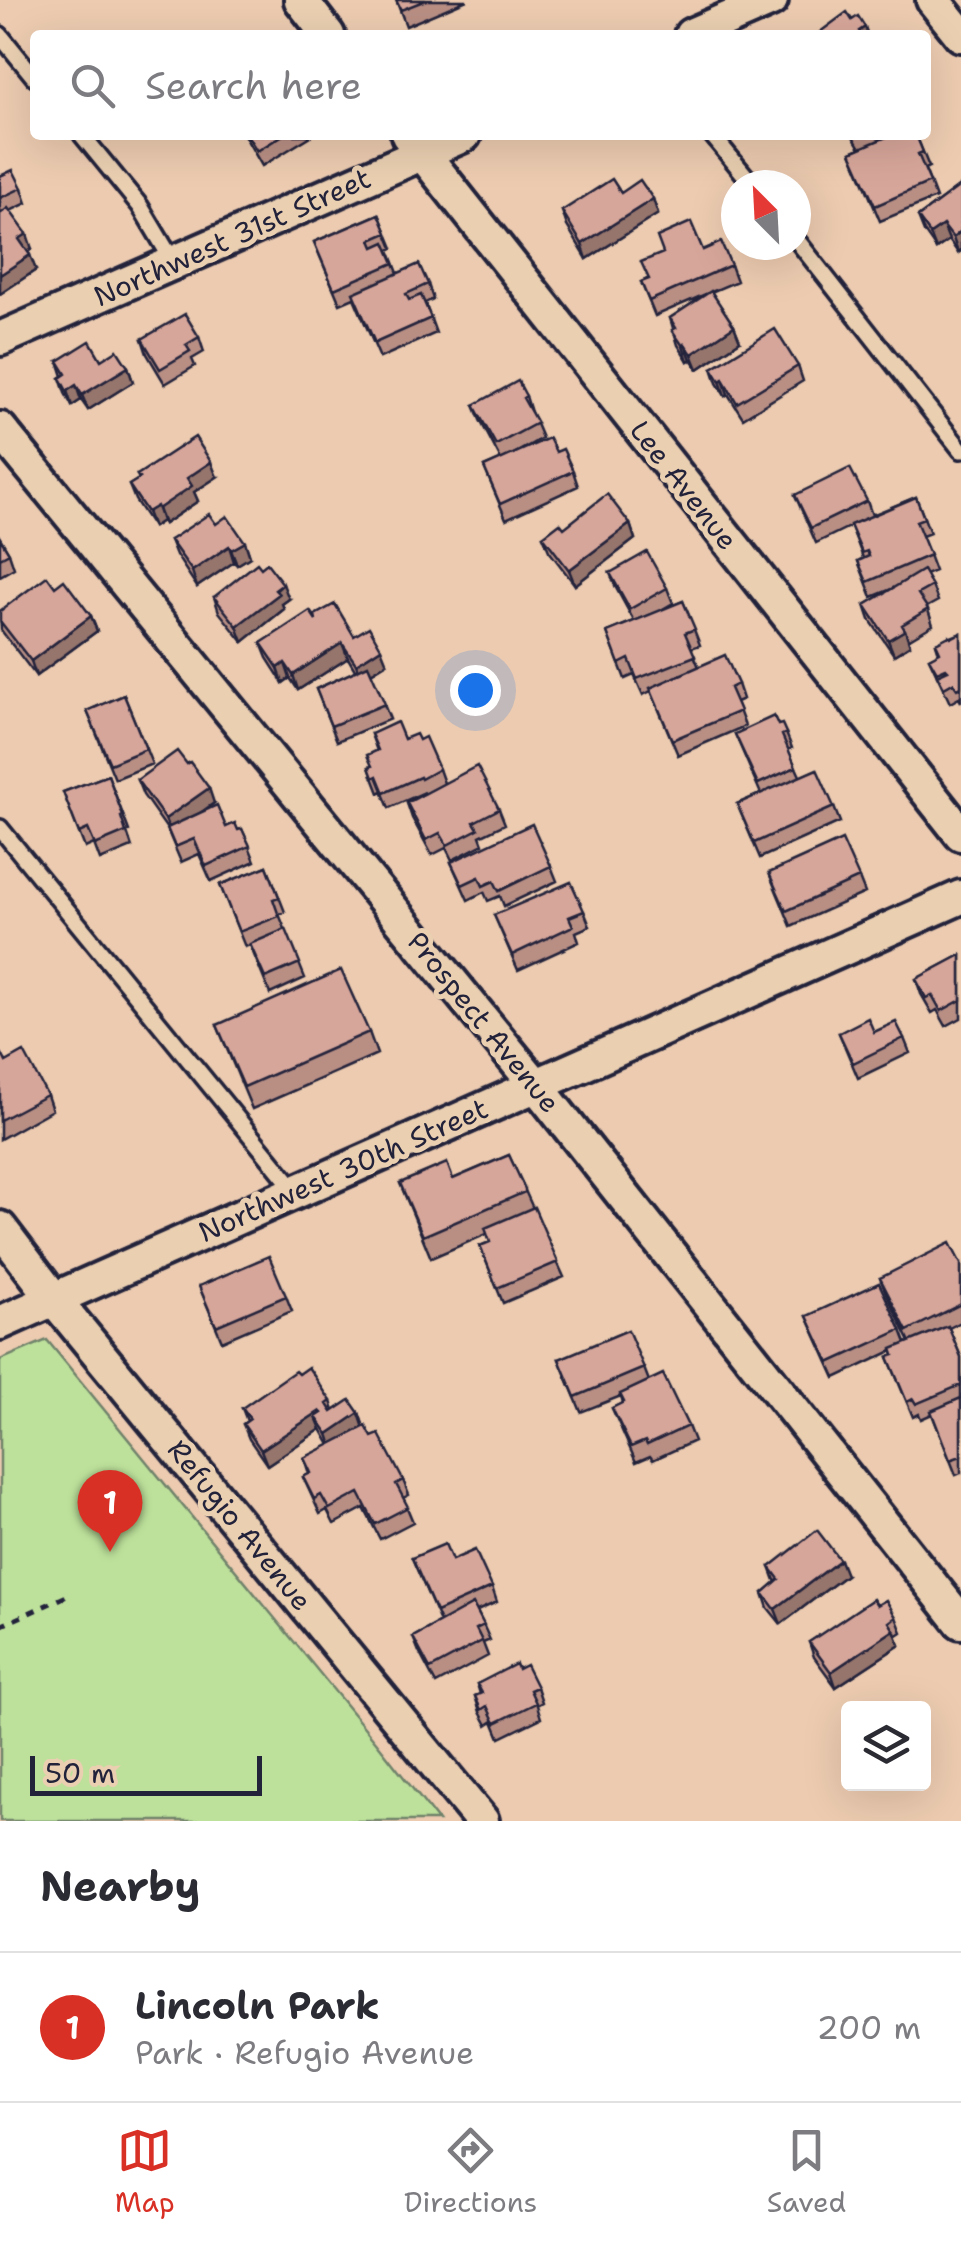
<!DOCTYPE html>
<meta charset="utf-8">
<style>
:root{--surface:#fff;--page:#f2f2f3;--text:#2b2b33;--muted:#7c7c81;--line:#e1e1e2;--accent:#d93025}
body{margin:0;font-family:"Shantell Sans",sans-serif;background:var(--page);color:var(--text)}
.controls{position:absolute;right:30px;bottom:30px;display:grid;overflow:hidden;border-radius:10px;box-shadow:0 10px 40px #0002}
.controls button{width:90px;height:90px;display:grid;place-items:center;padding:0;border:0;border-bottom:2px solid var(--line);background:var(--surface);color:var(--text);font:50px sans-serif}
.compass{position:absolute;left:721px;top:170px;width:90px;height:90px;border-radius:50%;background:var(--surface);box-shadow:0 10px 40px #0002;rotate:336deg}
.scale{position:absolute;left:30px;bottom:25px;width:232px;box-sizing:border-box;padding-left:10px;border:5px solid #22223b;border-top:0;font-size:28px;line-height:35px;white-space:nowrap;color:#22223b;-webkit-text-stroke:8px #eacfb1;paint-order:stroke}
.you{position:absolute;left:475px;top:690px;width:35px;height:35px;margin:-25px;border:8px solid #fff;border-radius:50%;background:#1a73e8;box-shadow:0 0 0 15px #1a73e833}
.badge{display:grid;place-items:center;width:65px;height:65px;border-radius:50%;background:var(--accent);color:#fff;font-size:32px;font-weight:700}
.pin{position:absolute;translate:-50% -82px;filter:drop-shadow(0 2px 5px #0008)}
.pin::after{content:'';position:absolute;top:52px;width:35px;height:30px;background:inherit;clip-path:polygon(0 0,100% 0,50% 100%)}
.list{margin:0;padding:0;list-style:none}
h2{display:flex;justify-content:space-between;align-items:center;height:130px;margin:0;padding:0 40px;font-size:42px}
h2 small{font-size:32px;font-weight:400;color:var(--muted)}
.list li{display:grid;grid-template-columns:65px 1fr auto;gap:30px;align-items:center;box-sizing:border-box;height:150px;padding:0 40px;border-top:2px solid var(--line)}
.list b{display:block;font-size:38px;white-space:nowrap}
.list p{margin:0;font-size:32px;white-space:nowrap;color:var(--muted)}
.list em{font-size:32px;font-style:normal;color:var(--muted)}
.icon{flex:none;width:55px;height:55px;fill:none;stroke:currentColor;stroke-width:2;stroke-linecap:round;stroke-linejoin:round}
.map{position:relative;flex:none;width:961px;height:1821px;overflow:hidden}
.search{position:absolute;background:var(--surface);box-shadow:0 10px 40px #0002;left:30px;right:30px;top:30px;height:110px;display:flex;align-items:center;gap:25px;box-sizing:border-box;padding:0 35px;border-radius:10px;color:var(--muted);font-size:38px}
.sheet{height:280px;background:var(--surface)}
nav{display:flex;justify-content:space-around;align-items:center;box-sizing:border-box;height:140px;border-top:2px solid var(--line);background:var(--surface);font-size:28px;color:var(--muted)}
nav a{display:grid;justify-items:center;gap:5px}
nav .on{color:var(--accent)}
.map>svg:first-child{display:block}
.green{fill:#bde19b;stroke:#70826b;stroke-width:2.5}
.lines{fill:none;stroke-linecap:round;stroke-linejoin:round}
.service-casing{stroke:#22223b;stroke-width:22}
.minor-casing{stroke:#22223b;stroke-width:40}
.path{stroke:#22223b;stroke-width:5;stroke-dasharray:8 8;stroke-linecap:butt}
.service{stroke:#eacfb1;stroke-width:15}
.minor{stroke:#eacfb1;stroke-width:32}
.wall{fill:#b98f84;stroke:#22223b;stroke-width:2.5}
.shaded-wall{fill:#96746c;stroke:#22223b;stroke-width:2.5}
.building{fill:#d7a69a;stroke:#22223b;stroke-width:2.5}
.labels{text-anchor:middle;stroke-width:10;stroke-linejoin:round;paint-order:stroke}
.street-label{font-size:28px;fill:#22223b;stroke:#eacfb1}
</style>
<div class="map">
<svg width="961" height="1821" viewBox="0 0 961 1821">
<rect width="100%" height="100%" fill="#eccbb0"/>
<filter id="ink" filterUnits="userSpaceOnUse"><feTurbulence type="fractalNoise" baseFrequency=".01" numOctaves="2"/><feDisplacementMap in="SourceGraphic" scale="20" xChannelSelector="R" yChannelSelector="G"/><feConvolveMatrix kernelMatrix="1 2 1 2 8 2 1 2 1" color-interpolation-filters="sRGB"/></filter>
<g filter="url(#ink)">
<path class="green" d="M47,1340L377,1743L438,1821H0V1360Z"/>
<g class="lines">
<defs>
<path id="service" d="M0,35L35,78
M82,135L140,206L174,263
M712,135L753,185
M796,239L961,450
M0,828L296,1191"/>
<path id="minor" d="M301,0L328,35
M933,0L961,35
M691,35L771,0
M408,135L961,834
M0,339L464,135
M0,429L535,1084L961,1622
M0,1228L54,1299L482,1821
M0,1323L961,897"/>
</defs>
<use href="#service" class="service-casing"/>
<use href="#minor" class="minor-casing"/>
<path class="path" d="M0,1626L69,1595"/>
<use href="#service" class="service"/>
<use href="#minor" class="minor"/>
</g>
<path class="wall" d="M396,0H467L406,26Z
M244,135H311V136L262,166Z
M852,135H916L929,167L925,169L936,198L880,221L851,152L860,148Z
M0,176L22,188L27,203L10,211L32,249L28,252L36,270L0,294Z
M961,185V251L958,253L949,240L936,249L924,232L918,217Z
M621,193L653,199L658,214L587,259L567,226L562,211Z
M379,214L393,248L389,250L398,273L428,284L433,299L425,303L436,333L380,358L354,298L340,304L314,242Z
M703,250L731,265L737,281L711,292L734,326L740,341L698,369L691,359L688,361L678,345L670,318L708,293L655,316L641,282Z
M199,337L204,352L192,359L195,366L165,384L147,354L142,339Z
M101,360L128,367L133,382L88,410L81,400L72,406L65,393L60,378L63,376L58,361Z
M798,366L803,381L743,418L728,394L725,396L717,383L712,368Z
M526,396L531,412L542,438L510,456L556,452L573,471L578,486L506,519L484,467L501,460L480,420L474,405Z
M137,475L217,477L194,492L198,501L164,524L162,521L153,527L135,500L129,485L139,479Z
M795,495L867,501L872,515L916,497L930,533L922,536L935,571L925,575L932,586L938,601L927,607L933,625L908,640L910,645L894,655L870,620L865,605L894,588L872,597L858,561L863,558L851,526L816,543Z
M216,524L245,542L250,557L237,565L234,562L197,587L176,555L170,540Z
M630,524L635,539L575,585L549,551L543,536L564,528Z
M0,538L9,553L14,568L0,576Z
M610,573L667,588L673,603L661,610L683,601L700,645L691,648L699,667L738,684L743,699L736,702L745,726L678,755L651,691L643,695L634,675L625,679L607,632L634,621L616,588Z
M214,597L289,599L282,604L284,609L243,642L219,612Z
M0,611L91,616L97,631L36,676L1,630Z
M316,620L354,636L387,663L371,673L390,719L337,741L316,689L352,673L355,670L348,658L298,690L290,678L283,683L267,658L261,643Z
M961,633V702L959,698L950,703L929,658L939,653L936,643Z
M124,695L152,764L115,779L87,711Z
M778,725L786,733L792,748L788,750L800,776L834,807L840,822L760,858L737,804L761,794L735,734Z
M371,734L419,740L439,769L444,783L499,809L505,824L480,836L483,844L452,860L446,848L432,855L412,818L407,803L425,792L389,808L382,791L379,793L369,767L372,766L377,751Z
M108,775L129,831L127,832L132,847L100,860L94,844L85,848L63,792Z
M137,780L214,803L201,812L226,827L238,830L242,829L255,861L211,881L199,854L181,862L167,829L143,795Z
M451,862L551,866L557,881L504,906L500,896L488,901L484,892L468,900Z
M267,866L285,912L279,914L305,978L270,994L250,945L245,947L220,885Z
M769,873L859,878L865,893L791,926Z
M584,911L590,926L576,932L579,942L518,970L494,915Z
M961,955V1018L946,1026L937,1010L932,1013L921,994L916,979Z
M217,1025L369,1032L377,1054L252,1109Z
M874,1032L904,1038L910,1053L858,1078L839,1033Z
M0,1056L47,1095L52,1110L0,1139Z
M509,1155L564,1277L503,1303L480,1246L490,1242L487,1234L431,1258L400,1183L453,1179Z
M961,1264V1322L949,1328L961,1357V1473L956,1475L932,1414L921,1419L919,1414L913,1417L888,1357L894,1355L892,1351L835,1378L807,1316L901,1330L906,1343L910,1342L886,1293L880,1278Z
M199,1286L286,1296L292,1311L222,1341Z
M559,1359L644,1368L649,1381L688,1426L694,1441L653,1460L650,1456L636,1462L612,1408L623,1403L621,1396L581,1412Z
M331,1401L334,1411L359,1413L364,1427L403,1480L409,1495L403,1498L413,1522L380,1539L364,1508L334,1524L327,1510L320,1514L303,1477L309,1474L304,1458L330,1445L321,1429L267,1465L249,1439L243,1424L247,1421L242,1408Z
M412,1558L452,1560L492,1587L497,1602L477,1611L490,1640L483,1643L488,1656L436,1684L419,1652L413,1637L440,1622Z
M770,1567L846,1575L781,1624L768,1608L763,1593L776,1583Z
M877,1605L896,1617L902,1632L896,1636L900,1645L836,1687L814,1657L809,1642Z
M518,1669L537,1687L542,1702L537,1705L541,1718L500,1738L493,1721L487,1725L480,1712L475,1696L480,1694L477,1684Z"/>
<path class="shaded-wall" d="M865,27L868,35H860L859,31Z
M653,199L658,214L587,259L582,244Z
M943,225L949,240L936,249L930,234Z
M961,231V251L958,253L953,238Z
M27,234L32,249L24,254L19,239Z
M30,255L36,270L0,294V275Z
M734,326L740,341L698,369L692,354Z
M685,344L691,359L688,361L683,346Z
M128,367L133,382L88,410L82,395Z
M723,379L728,394L725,396L720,381Z
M76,385L81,400L72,406L67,391Z
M211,462L217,477L194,492L198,501L164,524L158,509L187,478Z
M157,506L162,521L153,527L147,512Z
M630,524L635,539L575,585L569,570Z
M245,542L250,557L237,565L231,550Z
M229,546L234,562L197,587L192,571Z
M283,584L289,599L282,604L284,609L243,642L237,626Z
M91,616L97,631L36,676L31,661Z
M905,630L910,645L894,655L888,640Z
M342,643L348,658L298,690L293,675Z
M381,648L387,663L361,679L356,664Z
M285,663L290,678L283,683L278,668Z
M209,788L214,803L171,834L165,819Z
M320,1411L325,1426L316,1417L321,1429L267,1465L261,1450Z
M359,1413L364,1428L333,1449L328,1434Z
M840,1560L846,1575L781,1624L775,1609Z
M894,1630L900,1645L836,1687L831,1672Z"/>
<path class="building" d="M396,0H426L401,10Z
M847,12L852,20L858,16L865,27L859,31L862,35H816Z
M247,135H283L257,151Z
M891,135H916L923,152L918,154L930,182L875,206L851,152Z
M13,170L22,188L0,198V176Z
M612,179L621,193L640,180L653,199L582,244L562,211Z
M961,185V231L953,238L943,225L930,234L918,217Z
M8,208L27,234L19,239L30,255L0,275V214Z
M379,214L387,233L371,240L374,247L385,242L394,263L334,289L314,242Z
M691,222L703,250L721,242L731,265L649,301L641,282L649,279L641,262L663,253L657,237Z
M419,264L428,284L406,294L409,300L421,295L431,318L375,343L353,293Z
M711,291L734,326L692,354L685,344L683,346L672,330L676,328L670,318Z
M185,314L199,337L186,345L190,351L160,369L142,339Z
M775,329L798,366L737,403L723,379L720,381L712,368Z
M90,341L101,360L117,350L128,367L82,395L76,385L67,391L60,378L66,374L58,361Z
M518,381L526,396L523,398L537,423L496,445L474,405Z
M195,437L211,462L187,478L192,486L158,509L157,506L147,512L129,485L140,478L137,475Z
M549,438L556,452L563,449L573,471L500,504L484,467Z
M850,468L867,501L811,528L795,495Z
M607,494L630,524L569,570L543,536L560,523L564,528Z
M916,497L924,518L916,521L930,555L867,582L858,561L869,556L867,551L862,553L850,525Z
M209,514L216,524L227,516L245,542L231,550L229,546L192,571L170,540Z
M0,538L9,553L0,558Z
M647,552L667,588L630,609L610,573Z
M257,563L261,568L267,563L283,584L275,590L279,594L237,626L214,597Z
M923,570L932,586L918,594L928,609L902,625L905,630L888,640L865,605Z
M47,576L55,587L64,580L91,616L31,661L0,621V611Z
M683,601L695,629L685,633L695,656L637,679L629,659L619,664L607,632Z
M335,604L354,636L369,627L381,648L356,664L342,643L293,675L285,663L278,668L261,643L310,611L316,620L315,615Z
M961,633V687L957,689L953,683L944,688L937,675L948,670L946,668L937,672L929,658L940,652L936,643L949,636L951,638Z
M725,655L738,684L730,688L740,711L672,740L650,688Z
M368,665L385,704L331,726L316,689Z
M124,695L146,749L110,764L87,711Z
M774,716L778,725L782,724L786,733L782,735L796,767L758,784L735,734Z
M397,722L404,739L416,734L419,740L425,737L439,769L421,779L420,777L384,793L377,776L373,778L369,767L372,766L367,755L378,750L371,734Z
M177,751L187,764L190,762L209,788L165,819L137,780Z
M477,766L499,809L474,822L478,829L447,845L440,833L426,840L407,803Z
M817,769L834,807L754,843L737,804Z
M108,775L123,816L121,817L126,832L95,845L88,829L79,833L63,792Z
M217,805L226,827L235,823L238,830L242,829L250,846L206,866L194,839L175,847L167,828Z
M532,824L551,866L499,891L494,881L483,886L479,877L462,885L451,862Z
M842,840L859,878L786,911L769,873Z
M267,866L279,897L273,899L279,916L239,932L220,885Z
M571,882L584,911L569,917L573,926L512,955L494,915Z
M286,929L300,963L265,978L250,944Z
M961,955V1000L941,1011L932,995L926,998L916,979Z
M341,970L369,1032L244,1087L217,1025Z
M868,1018L874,1032L896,1022L904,1038L853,1063L839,1033Z
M24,1052L47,1095L0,1120V1056L2,1054L6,1062Z
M509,1155L525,1189V1192L423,1236L400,1183L447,1163L453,1179Z
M534,1207L558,1262L497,1288L480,1246L490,1242L485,1228Z
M950,1243L961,1264V1304L907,1331L880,1278Z
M269,1256L286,1296L216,1326L199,1286Z
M879,1283L901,1330L829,1363L807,1316Z
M948,1326L961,1357V1385L916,1404L913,1399L907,1402L888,1357L894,1355L892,1349Z
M628,1330L644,1368L575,1397L559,1359Z
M308,1367L331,1401L327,1404L332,1412L350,1400L359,1413L328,1434L316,1417L322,1413L320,1411L261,1450L243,1424L250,1419L242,1408L295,1371L298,1374Z
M663,1374L688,1426L647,1445L645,1441L631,1447L612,1408L624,1402L620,1394Z
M961,1398V1456L950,1460L931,1411Z
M366,1426L372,1437L379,1434L403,1480L396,1484L408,1507L375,1524L359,1493L329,1509L321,1495L314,1499L303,1477L311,1473L304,1458Z
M817,1530L840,1560L775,1609L763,1593L779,1579L770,1567Z
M445,1544L452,1560L475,1550L492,1587L436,1612L412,1558Z
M873,1599L877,1605L886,1600L896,1617L889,1622L894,1630L831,1672L809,1642Z
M473,1604L484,1625L476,1629L482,1641L430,1669L413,1637Z
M516,1664L518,1669L526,1665L537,1687L530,1690L536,1703L495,1723L487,1706L481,1710L475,1696L482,1693L477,1684Z"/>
</g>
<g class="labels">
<g class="street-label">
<text transform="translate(232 237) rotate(-24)" y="10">Northwest 31st Street</text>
<text transform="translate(684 485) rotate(52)" y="10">Lee Avenue</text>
<text transform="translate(484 1022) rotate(51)" y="10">Prospect Avenue</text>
<text transform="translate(343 1170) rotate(-24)" y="10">Northwest 30th Street</text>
<text transform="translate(240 1525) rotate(51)" y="10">Refugio Avenue</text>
</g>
</g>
</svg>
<div class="controls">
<button><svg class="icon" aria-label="layers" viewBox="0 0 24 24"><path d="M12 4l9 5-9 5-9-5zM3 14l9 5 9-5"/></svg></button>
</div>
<svg class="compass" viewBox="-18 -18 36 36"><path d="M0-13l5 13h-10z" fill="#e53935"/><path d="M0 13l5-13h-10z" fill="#7c7c81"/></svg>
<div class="scale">50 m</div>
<div class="you"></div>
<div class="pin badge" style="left:110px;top:1552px">1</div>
<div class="search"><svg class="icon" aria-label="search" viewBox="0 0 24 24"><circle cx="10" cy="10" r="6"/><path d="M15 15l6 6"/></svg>Search here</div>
</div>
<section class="sheet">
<h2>Nearby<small></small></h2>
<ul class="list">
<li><span class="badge">1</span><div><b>Lincoln Park</b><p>Park · Refugio Avenue</p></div><em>200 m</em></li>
</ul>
</section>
<nav>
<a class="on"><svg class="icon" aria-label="map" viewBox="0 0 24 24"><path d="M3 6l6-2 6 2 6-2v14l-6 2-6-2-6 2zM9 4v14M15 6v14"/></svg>Map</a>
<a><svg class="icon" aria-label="directions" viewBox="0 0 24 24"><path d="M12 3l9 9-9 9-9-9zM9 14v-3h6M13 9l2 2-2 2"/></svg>Directions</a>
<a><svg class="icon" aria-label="saved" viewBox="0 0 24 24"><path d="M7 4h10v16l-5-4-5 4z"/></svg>Saved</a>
</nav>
